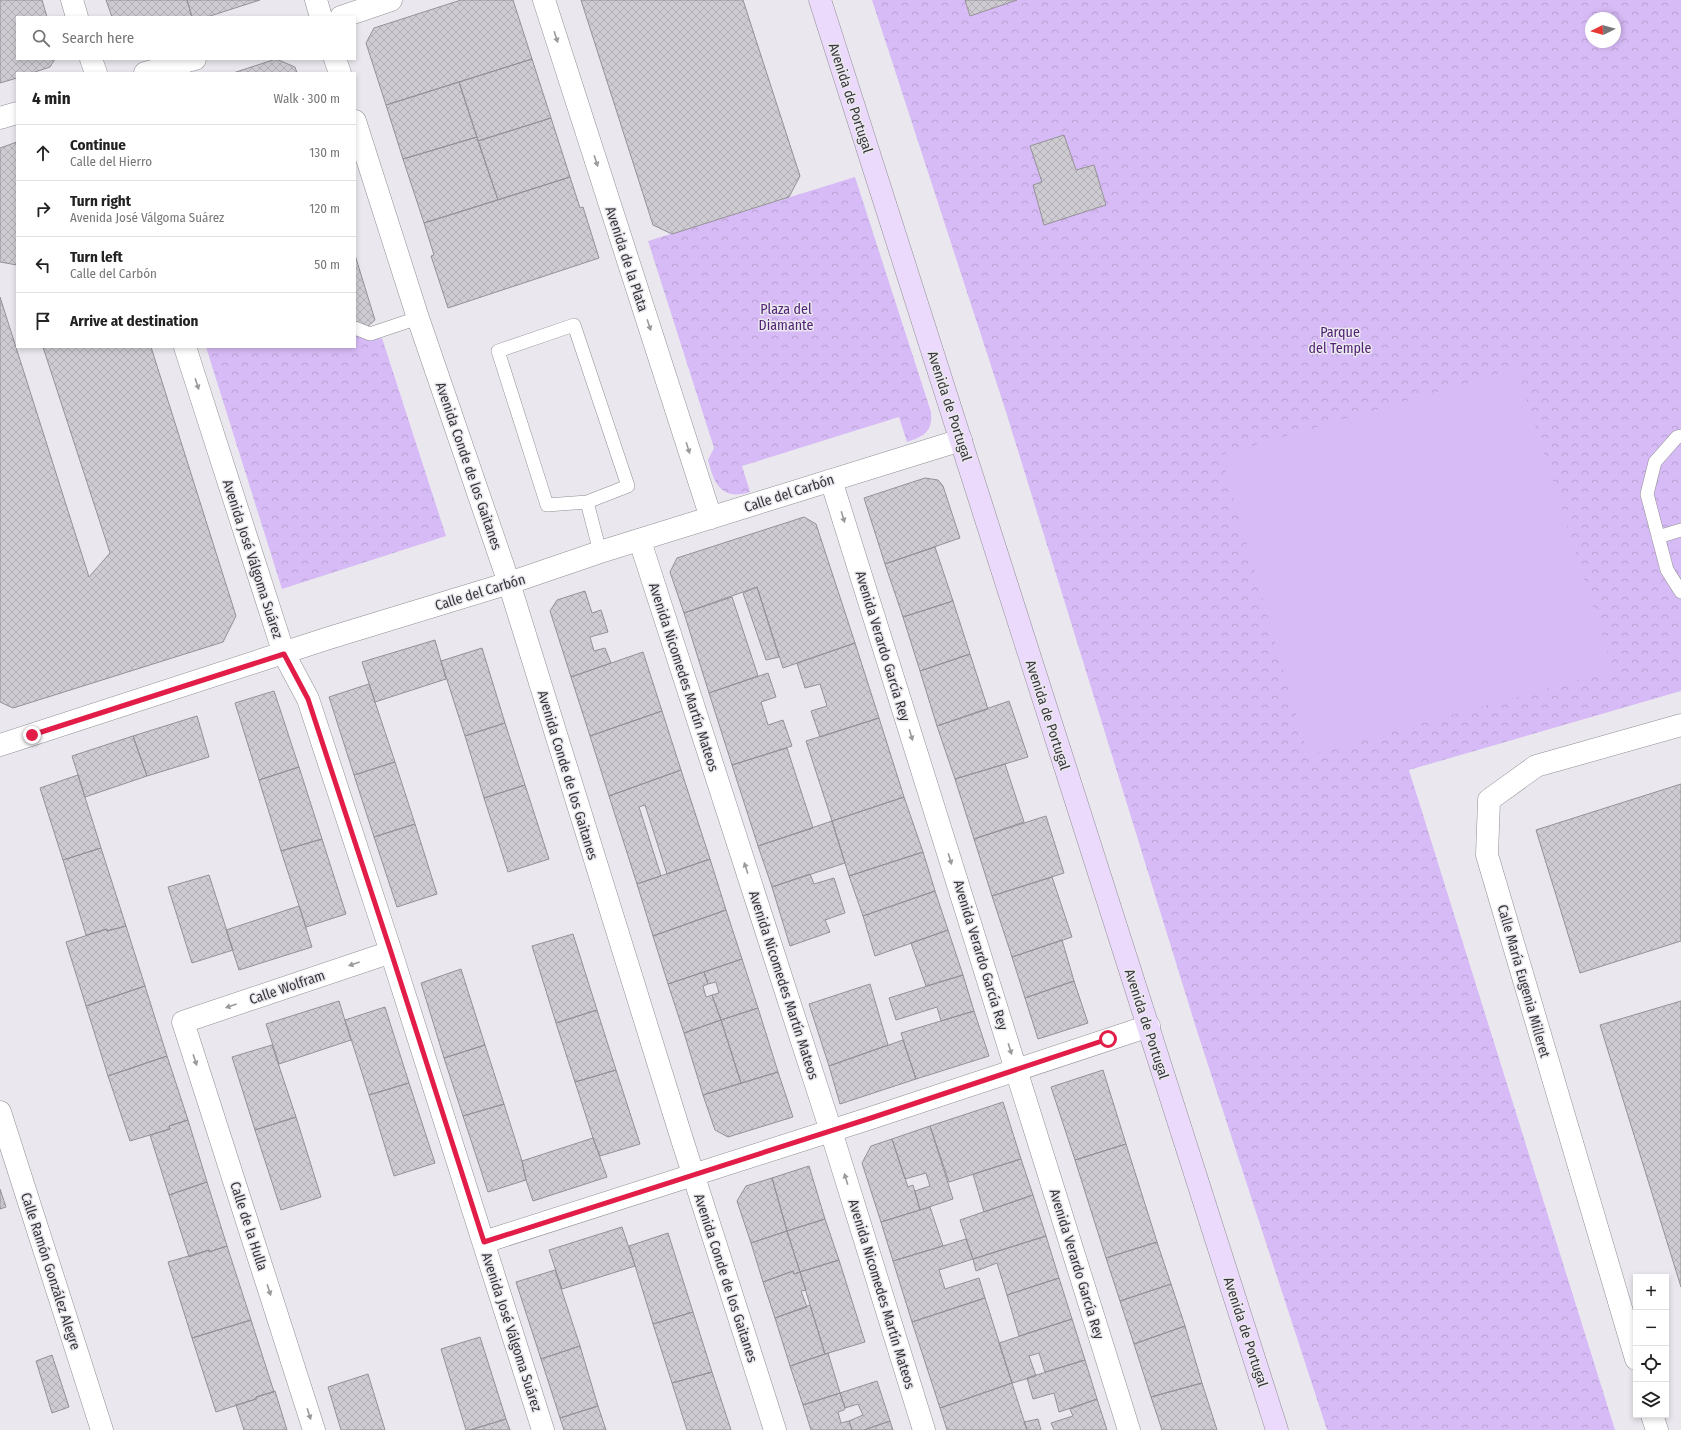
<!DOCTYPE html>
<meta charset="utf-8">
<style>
:root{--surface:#fff;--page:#f6f6f6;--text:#222;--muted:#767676;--line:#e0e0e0}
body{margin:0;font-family:"Fira Sans Condensed",sans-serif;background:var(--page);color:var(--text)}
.controls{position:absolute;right:12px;bottom:12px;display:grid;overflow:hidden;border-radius:0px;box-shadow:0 2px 6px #0003}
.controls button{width:36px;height:36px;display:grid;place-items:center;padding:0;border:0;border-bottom:1px solid var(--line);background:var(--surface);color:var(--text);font:20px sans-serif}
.compass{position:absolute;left:1585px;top:12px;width:36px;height:36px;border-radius:50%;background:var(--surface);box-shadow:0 2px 6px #0003;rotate:265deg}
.stop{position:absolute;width:12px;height:12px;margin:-9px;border:3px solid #e11d48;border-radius:50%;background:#fff}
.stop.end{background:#e11d48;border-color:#fff;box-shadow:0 1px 4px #0008}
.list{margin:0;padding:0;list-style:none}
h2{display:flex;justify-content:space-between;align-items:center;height:52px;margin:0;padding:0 16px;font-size:17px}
h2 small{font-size:13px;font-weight:400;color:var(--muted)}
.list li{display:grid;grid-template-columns:26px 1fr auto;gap:12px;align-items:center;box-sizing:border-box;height:56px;padding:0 16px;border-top:1px solid var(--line)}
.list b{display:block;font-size:15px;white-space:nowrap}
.list p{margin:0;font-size:13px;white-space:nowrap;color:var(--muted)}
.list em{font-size:13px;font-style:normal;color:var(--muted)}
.icon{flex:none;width:22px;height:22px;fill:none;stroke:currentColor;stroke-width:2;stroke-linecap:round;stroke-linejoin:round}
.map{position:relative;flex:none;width:1681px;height:1430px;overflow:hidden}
.search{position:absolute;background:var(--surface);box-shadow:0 2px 6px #0003;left:16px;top:16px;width:340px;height:44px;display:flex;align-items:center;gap:10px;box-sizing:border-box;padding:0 14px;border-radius:0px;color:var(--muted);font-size:15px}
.panel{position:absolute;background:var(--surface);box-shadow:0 2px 6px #0003;left:16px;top:72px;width:340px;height:276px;border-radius:0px}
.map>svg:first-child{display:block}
.park{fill:url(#park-crowns);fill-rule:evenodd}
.pitch{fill:#d7bbf6}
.building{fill:url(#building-cross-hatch);stroke:#949297}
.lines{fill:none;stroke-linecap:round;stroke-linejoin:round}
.service-casing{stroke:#908e94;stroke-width:14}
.minor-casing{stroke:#908e94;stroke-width:23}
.secondary-casing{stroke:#908e94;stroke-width:23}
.service{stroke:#fff;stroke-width:13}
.minor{stroke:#fff;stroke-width:22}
.secondary{stroke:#ebdafb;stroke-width:22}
.oneway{fill:#9a9a9b}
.route{stroke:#e11d48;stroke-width:5}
.labels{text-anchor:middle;stroke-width:3;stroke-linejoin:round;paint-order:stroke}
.street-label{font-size:14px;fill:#363537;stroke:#eae8ee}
.park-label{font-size:14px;fill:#512476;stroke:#eae8ee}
</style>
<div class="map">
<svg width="1681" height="1430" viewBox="0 0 1681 1430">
<defs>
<pattern id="park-crowns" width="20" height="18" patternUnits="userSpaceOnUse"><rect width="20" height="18" fill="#d7bbf6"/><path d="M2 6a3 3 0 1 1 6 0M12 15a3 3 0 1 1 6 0" fill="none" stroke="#b9a1d4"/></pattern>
<pattern id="building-cross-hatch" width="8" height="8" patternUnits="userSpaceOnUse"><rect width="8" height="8" fill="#ceccd2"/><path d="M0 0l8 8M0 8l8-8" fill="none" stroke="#b2b0b5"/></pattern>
</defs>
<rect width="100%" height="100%" fill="#eae8ee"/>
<path class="park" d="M872,0H1681V691L1409,770L1615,1430H1327L1197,1031L1007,415ZM1591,18H1615V42H1591Z
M855,177L931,412C933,431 925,436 907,442L899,417L742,466L750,492C722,501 714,484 708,460L714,448L648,241Z
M355,332L372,340L382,338L446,536L282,589L206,347H355Z"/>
<path class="pitch" d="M1517,369L1613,670L1308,755L1221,455Z"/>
<path class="building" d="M0,0H42L47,17H17V59H55L50,67L32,73H17V78L0,83Z
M106,0H187L192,17H112Z
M187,0H260L207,17H192Z
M461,0H513L532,59L386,105L366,43L374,28Z
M581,0H743L800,176L789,197L672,234L653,225Z
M965,0H1017L970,16Z
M276,59L295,67L297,73H233Z
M532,59L551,118L478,141L459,82Z
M459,82L477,137L403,159L386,105Z
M551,118L570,177L498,200L478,141Z
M1064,135L1076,170L1094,165L1106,205L1044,225L1033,185L1042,182L1030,146Z
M477,137L498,200L424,223L403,159Z
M17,142V265L0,262V148Z
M570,177L580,208L583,207L599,258L448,308L431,256L434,255L424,223Z
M355,255L375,320L367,327L355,322Z
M0,297L89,577L110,553L43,347H151L236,616L223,642L13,708L0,702Z
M925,478L938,480L943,486L960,538L885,564L864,498Z
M804,517L816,524L855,643L783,668L757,587L684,613L670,572L677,558Z
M935,547L953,601L903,617L885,564Z
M757,587L779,657L766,660L743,593Z
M585,591L592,613L601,610L608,632L590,637L594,651L605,648L611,663L571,677L550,611L557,600Z
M732,597L758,676L709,693L684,613Z
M953,601L970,654L920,671L903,617Z
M435,640L446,679L375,702L362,662Z
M855,643L879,718L820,737L811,711L827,706L820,684L805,688L797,663Z
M482,648L505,723L465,736L441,661Z
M643,652L662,711L590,736L571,677Z
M970,654L988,709L937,726L920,671Z
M768,673L776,697L761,702L768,725L783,720L792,746L732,765L709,693Z
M369,684L395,762L354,775L329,697Z
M274,691L299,767L259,780L235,703Z
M1009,701L1028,757L955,779L937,726Z
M662,711L681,770L609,796L590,736Z
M197,716L209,757L147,776L133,736Z
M879,718L904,797L832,821L806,741Z
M505,723L525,785L484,798L465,736Z
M133,736L147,776L85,797L72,756Z
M787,748L813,828L758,846L732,765Z
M395,762L415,824L374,837L354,775Z
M1005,764L1024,822L974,839L955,779Z
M299,767L322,839L281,851L259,780Z
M681,770L710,859L667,874L645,805L639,807L661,876L637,884L609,796Z
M78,775L101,848L63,860L40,788Z
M1681,784V941L1580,973L1536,830Z
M525,785L549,859L508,872L484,798Z
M904,797L923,852L849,876L832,821Z
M1046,816L1064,873L992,896L974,839Z
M832,821L845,863L772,887L758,846Z
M415,824L437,894L397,907L374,837Z
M322,839L346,914L306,927L281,851Z
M101,848L126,926L107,931V929L86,935L63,860Z
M923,852L935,891L863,916L849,876Z
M710,859L726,910L653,936L637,884Z
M810,874L814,884L834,878L845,913L825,920L830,932L790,946L772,887Z
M209,875L233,950L192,963L168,887Z
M1052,877L1072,937L1012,957L992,896Z
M935,891L948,930L875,956L863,916Z
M299,906L312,947L239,970L226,930Z
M726,910L742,959L668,984L653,936Z
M126,926L145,986L86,1006L66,942L107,929V931Z
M948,930L963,975L926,986L911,943Z
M573,934L597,1010L556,1023L532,946Z
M1062,940L1074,981L1025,998L1012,957Z
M742,959L758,1008L721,1020L712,995L719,993L716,982L708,984L704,972Z
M461,969L485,1045L444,1058L421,983Z
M704,972L708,984L703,986L706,997L712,995L721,1020L684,1033L668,984Z
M963,975L974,1011L941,1021L937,1007L896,1020L889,998Z
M1074,981L1088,1023L1038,1039L1025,998Z
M870,984L888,1045L829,1066L809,1004Z
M145,986L167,1056L108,1076L86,1006Z
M339,1001L351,1040L279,1064L266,1024Z
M1681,1001V1287L1600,1025Z
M385,1007L409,1083L369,1095L345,1020Z
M758,1008L778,1072L741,1083L721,1020Z
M597,1010L616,1070L575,1082L556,1023Z
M974,1011L989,1056L916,1079L901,1033Z
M721,1020L741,1083L703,1095L684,1033Z
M903,1040L916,1079L840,1104L829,1066Z
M272,1045L296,1117L255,1130L232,1057Z
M485,1045L504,1104L463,1116L444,1058Z
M167,1056L188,1120L169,1126L170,1129L130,1141L108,1076Z
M616,1070L640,1144L600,1156L593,1138L575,1082Z
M1103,1070L1126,1144L1075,1160L1051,1087Z
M778,1072L793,1117L728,1137L715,1130L703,1095Z
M409,1083L435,1163L394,1176L369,1095Z
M1003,1102L1021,1159L949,1182L930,1126Z
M504,1104L522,1161L526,1180L488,1192L463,1116Z
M296,1117L321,1197L281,1210L255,1130Z
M188,1120L207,1182L169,1195L150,1135L170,1129L169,1126Z
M930,1126L953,1199L920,1210L915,1191L930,1186L926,1173L905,1179L892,1139Z
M593,1138L607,1177L533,1201L526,1180L522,1161Z
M892,1139L908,1187L913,1185L920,1210L881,1222L862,1163L871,1146Z
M1126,1144L1157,1242L1106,1258L1075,1160Z
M1021,1159L1033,1195L984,1212L973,1174Z
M809,1166L825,1219L787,1231L772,1178Z
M772,1178L787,1231L751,1243L737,1201L746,1186Z
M207,1182L227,1246L209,1252V1250L189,1257L169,1195Z
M0,1189L6,1207L0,1209Z
M1033,1195L1046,1236L973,1259L960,1220Z
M930,1207L943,1246L893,1261L881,1222Z
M825,1219L839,1260L800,1272L787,1231Z
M622,1227L635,1266L562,1289L549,1250Z
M787,1231L800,1272L794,1274L793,1271L763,1282L751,1243Z
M668,1233L693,1312L653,1324L629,1246Z
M1046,1236L1059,1278L1007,1295L997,1263L976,1271L973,1259Z
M966,1239L973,1259L939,1270L945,1289L979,1278L985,1298L912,1322L893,1261Z
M1157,1242L1171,1284L1120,1301L1106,1258Z
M227,1246L251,1320L192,1338L168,1262L209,1250V1252Z
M839,1260L865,1342L825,1354L800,1272Z
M555,1270L580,1346L541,1359L516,1282Z
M793,1271L794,1274L800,1272L806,1290L801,1291L807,1307L775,1318L763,1282Z
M1059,1278L1072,1319L1019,1336L1007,1295Z
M1171,1284L1185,1326L1134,1344L1120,1301Z
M985,1298L1012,1383L940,1408L912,1322Z
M810,1305L825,1354L790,1366L775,1318Z
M693,1312L712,1372L672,1383L653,1324Z
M1072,1319L1085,1360L1045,1372L1039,1353L1029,1356L1036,1376L1012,1383L999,1343Z
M251,1320L274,1392L256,1397V1399L216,1412L192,1338Z
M1185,1326L1202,1383L1151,1397L1134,1344Z
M480,1337L506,1419L470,1430H466L441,1349Z
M580,1346L598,1406L560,1418L541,1359Z
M828,1353L840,1393L803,1405L790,1366Z
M52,1355L69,1407L52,1413L36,1361Z
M1085,1360L1097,1399L1059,1412L1054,1393L1033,1399L1027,1378Z
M712,1372L731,1430H687L672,1383Z
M368,1374L385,1430H341L328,1387Z
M877,1381L890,1421L864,1430H852L849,1421L863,1415L858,1404L845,1408L840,1393Z
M1012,1383L1027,1430H947L940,1408Z
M1202,1383L1217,1430H1162L1151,1397Z
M275,1391L287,1430H244L236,1405L256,1399V1397Z
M840,1393L845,1408L844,1410L838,1412L841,1423L849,1421L852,1430H811L803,1405Z
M1097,1399L1107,1430H1054L1051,1423L1073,1416L1070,1409Z
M598,1406L606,1430H564L560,1418Z
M506,1419L510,1430H470Z
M1038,1419L1041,1430H1027L1024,1422Z
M890,1421L893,1430H864Z"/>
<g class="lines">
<defs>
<path id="service" d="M355,328L370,334L418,318
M1681,436L1677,437L1655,462L1647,494L1667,570L1681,592
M587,502L547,505L498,351L574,325L628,486L587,502L600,552
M1658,537L1681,530"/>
<path id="minor" d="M72,0L77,17
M316,0L321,17
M544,0L711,518
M341,17L391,0
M91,59L96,73
M335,59L340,73
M145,73L195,59
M0,118L17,113
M355,121L418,318L509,583L680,1133L775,1430
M185,347L284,654L308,699L391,952L543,1430
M831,480L1129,1430
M640,541L831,1131L924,1430
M0,745L329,638L509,583L600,552L961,440
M0,1112L102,1430
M484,1242L871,1118L1149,1026
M1636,1359L1487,855L1489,800L1536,766L1681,725
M1652,1415L1657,1430
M314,1430L183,1022L391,952"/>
<path id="secondary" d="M820,0L1277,1430"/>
</defs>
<use href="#service" class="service-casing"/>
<use href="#minor" class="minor-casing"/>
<use href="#secondary" class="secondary-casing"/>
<use href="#service" class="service"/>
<use href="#minor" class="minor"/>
<use href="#secondary" class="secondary"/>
</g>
<defs><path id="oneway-solid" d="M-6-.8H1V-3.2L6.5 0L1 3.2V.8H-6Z"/></defs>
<g class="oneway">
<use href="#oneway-solid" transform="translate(556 37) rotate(72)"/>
<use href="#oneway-solid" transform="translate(596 161) rotate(72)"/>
<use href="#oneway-solid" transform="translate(649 325) rotate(72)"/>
<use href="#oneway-solid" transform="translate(197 384) rotate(72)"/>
<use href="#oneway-solid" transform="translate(688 448) rotate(72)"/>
<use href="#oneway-solid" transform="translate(843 517) rotate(73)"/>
<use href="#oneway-solid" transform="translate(911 735) rotate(73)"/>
<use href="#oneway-solid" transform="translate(950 859) rotate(73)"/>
<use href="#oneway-solid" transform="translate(746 868) rotate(-108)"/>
<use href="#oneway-solid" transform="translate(354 964) rotate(161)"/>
<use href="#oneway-solid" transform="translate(231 1006) rotate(161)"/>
<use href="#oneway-solid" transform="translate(1010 1049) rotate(73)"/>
<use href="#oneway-solid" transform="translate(195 1060) rotate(72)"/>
<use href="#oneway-solid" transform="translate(846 1179) rotate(-107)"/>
<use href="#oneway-solid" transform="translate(269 1290) rotate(72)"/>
<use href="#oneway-solid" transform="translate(309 1414) rotate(72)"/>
</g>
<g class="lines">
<path class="route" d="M32,735L284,654L308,699L391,952L484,1242L871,1118L1108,1039"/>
</g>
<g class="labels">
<g class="street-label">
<text transform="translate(851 98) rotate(72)" y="5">Avenida de Portugal</text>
<text transform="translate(627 259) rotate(72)" y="5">Avenida de la Plata</text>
<text transform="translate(950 406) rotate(72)" y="5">Avenida de Portugal</text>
<text transform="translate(469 466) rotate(71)" y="5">Avenida Conde de los Gaitanes</text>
<text transform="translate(789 493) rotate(-18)" y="5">Calle del Carbón</text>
<text transform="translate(253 559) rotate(72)" y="5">Avenida José Válgoma Suárez</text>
<text transform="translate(480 592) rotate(-17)" y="5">Calle del Carbón</text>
<text transform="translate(883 646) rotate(73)" y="5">Avenida Verardo García Rey</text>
<text transform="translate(684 677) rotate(72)" y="5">Avenida Nicomedes Martín Mateos</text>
<text transform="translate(1048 715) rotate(72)" y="5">Avenida de Portugal</text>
<text transform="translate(568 775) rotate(73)" y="5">Avenida Conde de los Gaitanes</text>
<text transform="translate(981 955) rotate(73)" y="5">Avenida Verardo García Rey</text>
<text transform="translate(1524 981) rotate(74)" y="5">Calle María Eugenia Milleret</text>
<text transform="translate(784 985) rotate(72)" y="5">Avenida Nicomedes Martín Mateos</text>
<text transform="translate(287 987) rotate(-19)" y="5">Calle Wolfram</text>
<text transform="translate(1147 1024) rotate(72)" y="5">Avenida de Portugal</text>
<text transform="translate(249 1226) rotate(72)" y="5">Calle de la Hulla</text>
<text transform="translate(1077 1264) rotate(73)" y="5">Avenida Verardo García Rey</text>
<text transform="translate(51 1271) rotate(72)" y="5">Calle Ramón González Alegre</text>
<text transform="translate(726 1278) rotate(72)" y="5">Avenida Conde de los Gaitanes</text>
<text transform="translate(882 1294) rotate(73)" y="5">Avenida Nicomedes Martín Mateos</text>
<text transform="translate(512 1332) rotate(72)" y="5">Avenida José Válgoma Suárez</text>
<text transform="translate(1246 1332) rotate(72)" y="5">Avenida de Portugal</text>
</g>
<g class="park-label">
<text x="786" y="314">Plaza del<tspan x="786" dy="16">Diamante</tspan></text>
<text x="1340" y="337">Parque<tspan x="1340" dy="16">del Temple</tspan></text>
</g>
</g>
</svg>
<div class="controls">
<button>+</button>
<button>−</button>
<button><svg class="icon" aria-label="locate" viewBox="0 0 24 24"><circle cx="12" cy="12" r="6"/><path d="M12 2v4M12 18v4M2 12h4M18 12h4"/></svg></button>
<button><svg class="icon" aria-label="layers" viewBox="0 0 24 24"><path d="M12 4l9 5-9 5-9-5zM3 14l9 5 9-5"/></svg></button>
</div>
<svg class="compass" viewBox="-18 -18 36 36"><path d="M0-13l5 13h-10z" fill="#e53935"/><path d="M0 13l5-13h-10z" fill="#767676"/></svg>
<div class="stop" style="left:1108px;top:1039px"></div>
<div class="stop end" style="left:32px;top:735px"></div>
<div class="search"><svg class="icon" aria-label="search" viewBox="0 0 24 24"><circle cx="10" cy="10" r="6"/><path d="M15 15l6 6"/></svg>Search here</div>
<section class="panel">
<h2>4 min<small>Walk · 300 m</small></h2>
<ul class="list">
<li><svg class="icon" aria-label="ahead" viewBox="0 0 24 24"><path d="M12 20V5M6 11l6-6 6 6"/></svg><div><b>Continue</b><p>Calle del Hierro</p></div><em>130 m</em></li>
<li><svg class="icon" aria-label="right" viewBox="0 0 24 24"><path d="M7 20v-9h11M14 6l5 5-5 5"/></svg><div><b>Turn right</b><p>Avenida José Válgoma Suárez</p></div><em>120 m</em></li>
<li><svg class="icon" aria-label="left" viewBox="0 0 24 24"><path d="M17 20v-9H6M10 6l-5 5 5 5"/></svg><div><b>Turn left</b><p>Calle del Carbón</p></div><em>50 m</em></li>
<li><svg class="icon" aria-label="arrive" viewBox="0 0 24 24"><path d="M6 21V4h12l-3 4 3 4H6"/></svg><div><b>Arrive at destination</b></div></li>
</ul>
</section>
</div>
